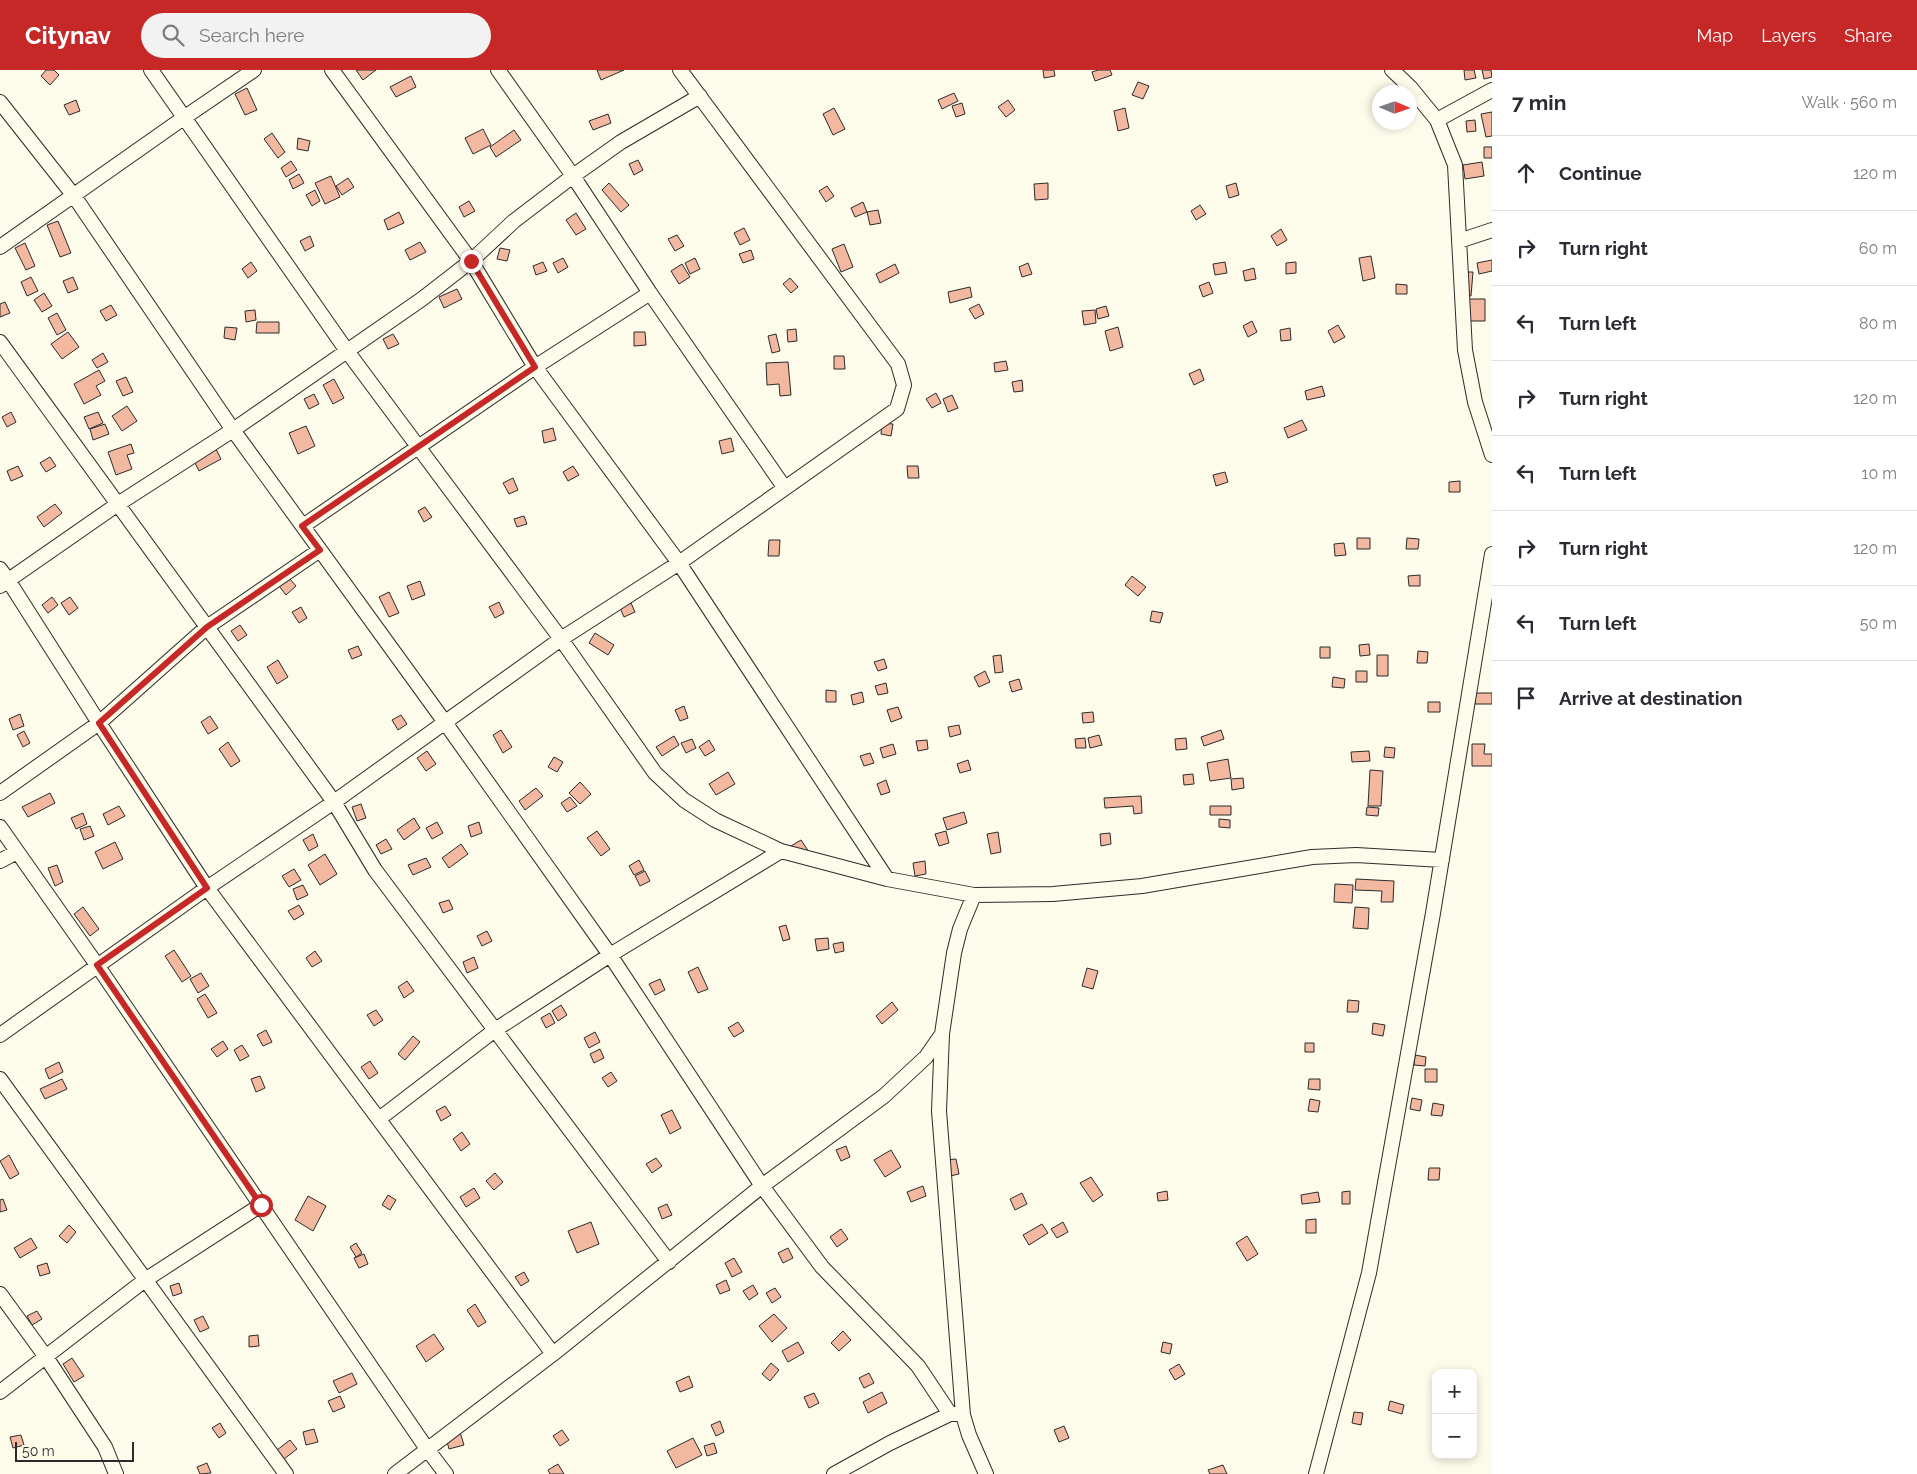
<!DOCTYPE html>
<meta charset="utf-8">
<style>
:root{--surface:#fff;--page:#f2f2f3;--text:#2b2b33;--muted:#7c7c81;--line:#e1e1e2;--accent:#c62828}
body{margin:0;font-family:Raleway,sans-serif;background:var(--page);color:var(--text)}
.controls{position:absolute;right:15px;bottom:15px;display:grid;overflow:hidden;border-radius:10px;box-shadow:0 2px 8px #0003}
.controls button{width:45px;height:45px;display:grid;place-items:center;padding:0;border:0;border-bottom:1px solid var(--line);background:var(--surface);color:var(--text);font:25px sans-serif}
.compass{position:absolute;left:1372px;top:15px;width:45px;height:45px;border-radius:50%;background:var(--surface);box-shadow:0 2px 8px #0003;rotate:92deg}
.scale{position:absolute;left:15px;bottom:12px;width:119px;box-sizing:border-box;padding-left:5px;border:2px solid #2b2b2b;border-top:0;font-size:14px;line-height:18px;white-space:nowrap;color:#2b2b2b;-webkit-text-stroke:4px #fdfbea;paint-order:stroke}
.stop{position:absolute;width:15px;height:15px;margin:-11px;border:4px solid #c62828;border-radius:50%;background:#fff}
.stop.end{background:#c62828;border-color:#fff;box-shadow:0 1px 5px #0008}
.list{margin:0;padding:0;list-style:none}
h2{display:flex;justify-content:space-between;align-items:center;height:65px;margin:0;padding:0 20px;font-size:21px}
h2 small{font-size:16px;font-weight:400;color:var(--muted)}
.list li{display:grid;grid-template-columns:32px 1fr auto;gap:15px;align-items:center;box-sizing:border-box;height:75px;padding:0 20px;border-top:1px solid var(--line)}
.list b{display:block;font-size:19px;white-space:nowrap}
.list em{font-size:16px;font-style:normal;color:var(--muted)}
.icon{flex:none;width:28px;height:28px;fill:none;stroke:currentColor;stroke-width:2;stroke-linecap:round;stroke-linejoin:round}
.map{position:relative;flex:none;width:1492px;height:1404px;overflow:hidden}
header{display:flex;align-items:center;gap:30px;box-sizing:border-box;height:70px;padding:0 25px;background:var(--accent);color:#fff}
header strong{font-size:24px}
nav{display:flex;gap:28px;margin-inline-start:auto;font-size:18px}
.search{width:350px;height:45px;background:var(--page);display:flex;align-items:center;gap:12px;box-sizing:border-box;padding:0 18px;border-radius:28px;color:var(--muted);font-size:19px}
main{display:flex}
aside{flex:1;background:var(--surface)}
.map>svg:first-child{display:block}
.building{fill:#f2b8a0;stroke:#2b2b2b}
.lines{fill:none;stroke-linecap:round;stroke-linejoin:round}
.street-casing{stroke:#2b2b2b;stroke-width:16}
.street{stroke:#fdfbea;stroke-width:14}
.route{stroke:#c62828;stroke-width:6}
</style>
<header>
<strong>Citynav</strong>
<div class="search"><svg class="icon" aria-label="search" viewBox="0 0 24 24"><circle cx="10" cy="10" r="6"/><path d="M15 15l6 6"/></svg>Search here</div>
<nav><a>Map</a><a>Layers</a><a>Share</a></nav>
</header>
<main>
<div class="map">
<svg width="1492" height="1404" viewBox="0 0 1492 1404">
<rect width="100%" height="100%" fill="#fdfbea"/>
<path class="building" d="M46,0H54L59,5L50,15L41,6Z
M356,0H376L363,10Z
M597,0H624L601,10Z
M1043,0H1054L1055,6L1044,8Z
M1098,0H1110L1112,5L1095,11L1092,2Z
M1464,0H1474L1476,8L1465,10Z
M1482,0H1491L1492,7L1484,9Z
M411,6L416,17L396,27L390,17Z
M1138,12L1149,16L1143,29L1132,25Z
M247,18L257,40L245,45L235,24Z
M954,23L958,31L942,39L938,30Z
M76,30L80,41L69,45L64,35Z
M1008,30L1015,40L1006,47L998,37Z
M962,33L965,44L956,47L952,36Z
M834,38L845,59L833,65L823,44Z
M1125,38L1129,58L1118,61L1114,41Z
M1492,42V66L1486,67L1481,44Z
M608,44L611,53L593,60L589,51Z
M1475,50L1476,61L1467,62L1466,51Z
M483,59L491,75L473,84L465,68Z
M514,60L521,70L496,87L490,77Z
M272,63L285,82L278,88L264,69Z
M298,68L310,71L308,81L297,79Z
M1484,77H1492V88H1484Z
M638,90L643,100L634,105L629,94Z
M291,91L297,100L286,107L281,98Z
M1482,92L1484,106L1465,109L1463,95Z
M299,104L304,113L293,119L289,110Z
M331,106L340,127L325,134L315,113Z
M348,108L354,117L342,125L336,116Z
M609,113L629,135L621,142L602,120Z
M1048,113V129L1035,130L1034,114Z
M1236,113L1239,125L1229,128L1226,116Z
M827,116L834,126L826,132L819,121Z
M315,120L320,131L312,136L306,125Z
M469,131L475,141L464,147L459,137Z
M863,132L867,142L855,147L851,138Z
M1200,135L1206,144L1196,150L1191,141Z
M878,140L881,153L870,155L867,142Z
M399,142L404,153L388,160L384,150Z
M576,143L586,159L576,165L566,150Z
M58,151L71,183L60,187L47,155Z
M744,158L750,170L740,175L734,163Z
M1281,159L1287,170L1277,176L1271,166Z
M677,165L684,176L675,181L668,169Z
M310,166L314,176L305,181L300,171Z
M420,172L426,182L410,190L405,180Z
M25,173L35,196L26,200L15,178Z
M844,174L853,197L841,202L832,179Z
M500,178L510,180L507,191L497,189Z
M751,180L754,189L743,193L739,184Z
M1371,186L1375,208L1363,211L1359,188Z
M563,188L568,197L558,203L553,193Z
M695,188L700,199L690,204L685,193Z
M1492,190V201L1479,204L1477,193Z
M251,192L257,201L248,208L242,199Z
M543,192L547,201L536,205L533,196Z
M1225,192L1227,203L1215,205L1213,194Z
M1296,192V203L1286,204V193Z
M1028,193L1032,204L1022,207L1019,197Z
M682,194L690,207L679,214L671,201Z
M895,194L899,203L880,213L876,204Z
M1254,198L1256,209L1245,211L1243,201Z
M1462,202H1473L1471,226H1461Z
M31,207L38,221L27,226L21,212Z
M73,207L78,219L68,223L63,211Z
M790,208L798,217L791,223L783,214Z
M1209,212L1213,223L1203,227L1199,216Z
M1396,214L1407,215V224H1396Z
M970,217L972,227L950,233L948,222Z
M457,219L462,229L444,238L439,227Z
M44,223L52,236L42,242L34,230Z
M1463,229H1485V251H1463Z
M5,232L10,243L0,247V234Z
M979,234L984,244L975,249L969,239Z
M111,235L117,245L106,251L100,241Z
M1106,236L1109,246L1098,249L1096,239Z
M255,240L256,250L246,252L245,241Z
M1095,240L1096,253L1084,255L1082,241Z
M57,243L66,260L57,265L48,248Z
M1252,251L1257,262L1248,267L1243,256Z
M257,252H279V263H256Z
M1338,255L1345,267L1334,273L1328,261Z
M225,257L237,258L235,270L224,268Z
M1118,257L1123,277L1110,281L1105,261Z
M1290,258L1291,270L1281,271L1280,260Z
M796,259L797,271L788,272L787,260Z
M68,262L79,277L62,289L51,274Z
M634,262H645L646,275L634,276Z
M393,264L399,274L388,279L383,269Z
M776,264L780,281L772,283L768,266Z
M103,283L108,292L97,298L92,290Z
M834,286H844L845,299H834Z
M1006,291L1008,300L995,302L994,293Z
M788,292L791,325L780,326L779,314L767,315L766,293Z
M1200,299L1204,310L1194,315L1189,304Z
M99,300L105,311L96,316L101,325L84,334L74,314Z
M126,307L133,322L123,326L116,311Z
M334,309L344,328L333,334L323,315Z
M1022,310L1023,321L1014,322L1012,312Z
M1322,316L1325,326L1307,330L1305,321Z
M936,323L941,333L932,338L926,329Z
M314,324L319,334L309,339L304,329Z
M952,325L958,338L948,342L943,329Z
M127,336L137,351L122,361L112,346Z
M11,342L16,352L7,357L2,347Z
M98,342L103,353L89,359L84,347Z
M1302,350L1307,360L1288,368L1284,358Z
M882,353L893,354L891,366L881,364Z
M105,354L109,364L93,370L90,359Z
M306,356L315,376L298,384L289,363Z
M553,358L556,370L544,373L542,361Z
M731,368L734,381L722,384L719,371Z
M131,374L134,383L127,385L132,399L116,405L108,382Z
M216,379L221,389L199,401L194,391Z
M50,387L56,396L46,402L40,393Z
M18,396L23,406L11,411L7,401Z
M573,396L579,405L568,411L563,402Z
M907,396H918L919,408H908Z
M1225,402L1228,412L1216,416L1213,405Z
M513,408L518,420L509,424L503,413Z
M1460,411V422H1449V412Z
M55,434L62,443L44,457L37,447Z
M425,437L432,447L424,452L418,441Z
M524,446L527,454L517,457L514,449Z
M1357,468H1370V479H1357Z
M1407,468L1419,469L1418,479H1406Z
M769,470H780L779,486H768Z
M1344,473L1346,485L1335,486L1334,474Z
M1420,505V516H1409L1408,506Z
M1132,506L1146,517L1138,526L1125,515Z
M289,508L296,516L286,525L279,516Z
M420,511L425,525L412,530L407,516Z
M389,522L399,543L389,547L379,527Z
M52,527L58,535L48,543L42,535Z
M70,527L78,538L69,545L61,533Z
M499,532L504,543L495,548L489,537Z
M631,533L635,542L624,547L620,538Z
M301,537L307,548L299,553L292,542Z
M1152,541L1163,543L1160,553L1150,551Z
M240,555L247,565L238,571L231,561Z
M595,563L614,575L608,585L589,573Z
M1369,574L1370,585L1360,586L1359,575Z
M358,576L362,585L352,589L348,580Z
M1320,577H1330V588H1320Z
M1418,581L1428,582L1427,593H1417Z
M1001,585L1003,602L995,603L993,586Z
M1377,585H1388V606H1377Z
M884,589L887,598L878,601L874,592Z
M278,590L288,607L277,614L267,597Z
M985,601L990,612L979,617L974,607Z
M1356,601H1367V612H1356Z
M1333,607L1345,609L1344,618L1332,617Z
M1019,609L1022,619L1012,622L1009,612Z
M886,613L888,623L878,625L875,616Z
M826,620L836,621V632H826Z
M862,622L864,632L853,635L851,625Z
M1475,623H1492V634H1475Z
M1428,632H1440V642H1428Z
M684,636L688,648L680,651L675,640Z
M898,637L902,648L891,652L887,640Z
M1093,642L1094,652L1083,653L1082,643Z
M20,644L24,656L13,660L9,649Z
M401,645L407,654L398,660L392,650Z
M210,646L218,658L208,664L201,652Z
M959,655L961,664L950,667L948,657Z
M501,660L512,677L503,683L493,665Z
M1221,660L1224,669L1204,676L1201,667Z
M24,661L30,673L23,677L17,665Z
M1099,665L1102,675L1090,678L1088,668Z
M674,666L679,675L662,686L656,677Z
M1085,668L1086,678H1076L1075,669Z
M1186,668L1187,679L1176,680L1175,669Z
M692,669L696,678L686,683L681,673Z
M709,670L715,680L705,686L699,677Z
M927,670L928,679L918,681L916,671Z
M228,672L240,691L231,697L219,679Z
M893,674L896,684L883,688L880,678Z
M1472,674H1485L1484,684H1492V696H1472Z
M1385,677L1395,678L1394,688L1384,687Z
M427,681L436,694L426,701L417,688Z
M1369,681L1370,691L1352,692L1351,682Z
M870,683L874,693L864,696L860,686Z
M554,687L563,692L557,702L548,697Z
M1228,689L1231,708L1210,711L1207,693Z
M968,690L971,700L960,703L957,694Z
M1370,700L1383,701L1381,736H1368Z
M728,702L735,714L716,725L709,714Z
M1193,704L1194,714L1184,715L1183,705Z
M1243,708L1244,718L1232,720L1231,709Z
M886,710L890,722L881,725L877,714Z
M580,712L591,724L580,734L569,723Z
M536,718L543,726L525,740L519,731Z
M50,723L55,733L28,747L22,737Z
M1141,726L1142,743L1134,744L1133,736L1105,738L1104,728Z
M570,727L577,736L567,742L561,733Z
M361,734L366,748L357,751L352,737Z
M119,736L125,746L108,755L103,744Z
M1210,736H1231V745H1210Z
M1367,737L1379,738L1378,746L1366,745Z
M964,742L967,753L947,760L943,748Z
M83,743L87,754L76,759L71,748Z
M414,748L420,758L404,770L397,760Z
M1219,749L1230,750V758L1219,757Z
M437,752L443,763L432,769L426,758Z
M479,752L482,763L471,767L468,756Z
M90,756L94,766L84,770L80,759Z
M597,761L610,779L601,786L587,768Z
M946,761L949,773L939,776L935,764Z
M998,762L1001,782L991,784L987,764Z
M1110,763L1111,774L1101,776L1100,764Z
M313,764L318,776L309,781L303,770Z
M386,769L392,779L381,784L376,775Z
M801,770L811,785L801,792L791,776Z
M115,772L123,789L103,799L95,782Z
M461,774L468,784L449,798L442,788Z
M325,784L337,804L320,815L308,795Z
M426,788L431,797L413,805L408,795Z
M639,790L644,800L634,805L629,796Z
M925,791L926,804L915,806L913,793Z
M57,795L63,812L55,816L48,798Z
M294,799L301,810L289,817L282,806Z
M645,801L650,811L640,816L635,806Z
M1356,809L1394,811L1393,832H1381L1382,821L1355,820Z
M1335,814L1353,815L1352,833L1334,832Z
M303,815L308,825L297,830L293,819Z
M449,830L453,839L443,843L439,833Z
M299,835L304,844L294,850L288,841Z
M83,837L99,859L90,866L74,844Z
M1355,837L1369,838L1368,859L1353,858Z
M786,855L790,869L783,871L779,857Z
M487,861L492,871L482,876L477,866Z
M828,868L829,879L817,881L815,869Z
M843,872L844,881L835,883L833,874Z
M174,880L191,906L182,912L165,886Z
M315,881L322,891L312,897L306,888Z
M474,887L478,898L467,903L463,892Z
M698,897L708,919L698,923L688,902Z
M1087,898L1098,901L1093,919L1082,916Z
M201,903L209,916L198,923L190,909Z
M660,909L665,920L655,925L649,914Z
M407,911L414,921L404,928L398,917Z
M205,924L217,943L208,948L197,929Z
M1348,930L1359,931L1358,942H1347Z
M892,932L898,940L882,954L876,946Z
M561,935L567,945L558,951L552,941Z
M376,940L383,950L374,956L367,945Z
M550,943L555,953L546,958L541,948Z
M738,952L744,961L734,967L728,958Z
M1373,953L1385,955L1383,966L1372,964Z
M266,960L272,972L263,976L257,965Z
M595,962L600,972L589,978L584,968Z
M413,966L420,972L405,990L398,984Z
M223,971L228,979L217,987L211,979Z
M1305,973H1314V982H1305Z
M242,975L249,986L240,991L234,980Z
M600,979L604,988L594,993L590,984Z
M1415,985L1426,987L1425,996L1414,995Z
M370,991L378,1003L369,1009L361,997Z
M59,992L63,1002L49,1009L45,999Z
M1425,999H1437V1012H1425Z
M611,1002L617,1011L608,1017L602,1008Z
M260,1006L265,1018L256,1022L251,1009Z
M62,1009L67,1019L45,1029L40,1019Z
M1309,1009H1320V1020L1308,1019Z
M1412,1028L1422,1030L1420,1041L1410,1039Z
M1310,1029L1320,1031L1318,1042L1308,1041Z
M1433,1033L1444,1035L1442,1046L1431,1045Z
M445,1036L451,1045L441,1051L436,1041Z
M672,1040L681,1058L670,1064L661,1045Z
M462,1062L470,1074L461,1081L453,1069Z
M846,1076L850,1087L841,1091L836,1080Z
M891,1080L901,1097L885,1107L874,1090Z
M9,1085L19,1104L10,1109L0,1091Z
M656,1088L662,1096L652,1103L646,1094Z
M956,1089L959,1104L950,1106L946,1090Z
M1429,1098H1440L1439,1110H1428Z
M495,1103L503,1112L494,1120L486,1111Z
M1091,1107L1103,1125L1093,1132L1080,1113Z
M923,1116L926,1126L911,1132L907,1122Z
M474,1118L480,1128L466,1137L460,1127Z
M1167,1121L1168,1130L1158,1131L1157,1123Z
M1350,1121V1134H1342V1122Z
M1318,1122L1320,1132L1302,1134L1301,1125Z
M1022,1123L1027,1134L1015,1140L1010,1129Z
M388,1125L396,1130L390,1140L382,1135Z
M308,1126L326,1136L313,1161L295,1150Z
M3,1129L7,1140L0,1142V1130Z
M667,1134L672,1145L662,1149L658,1138Z
M1316,1149V1163H1306V1150Z
M591,1152L599,1174L577,1183L568,1161Z
M1063,1152L1068,1162L1057,1168L1051,1159Z
M1042,1154L1048,1163L1029,1175L1023,1165Z
M69,1155L76,1162L67,1173L59,1166Z
M841,1159L848,1169L837,1177L830,1167Z
M1247,1166L1258,1184L1247,1191L1236,1173Z
M31,1168L37,1178L20,1188L14,1178Z
M356,1173L362,1183L356,1187L350,1177Z
M788,1178L793,1188L783,1193L778,1183Z
M364,1184L368,1194L359,1198L354,1188Z
M734,1188L742,1202L732,1207L725,1193Z
M47,1193L50,1203L40,1206L37,1196Z
M524,1202L529,1211L521,1216L515,1207Z
M726,1210L730,1220L720,1224L716,1215Z
M179,1213L182,1223L173,1226L170,1216Z
M753,1215L758,1224L749,1230L743,1221Z
M775,1218L781,1227L772,1233L766,1223Z
M475,1234L486,1252L478,1257L467,1240Z
M37,1241L42,1249L32,1255L27,1246Z
M774,1244L787,1258L772,1272L759,1256Z
M203,1246L209,1258L200,1262L194,1250Z
M843,1261L851,1270L839,1281L831,1273Z
M434,1264L444,1279L426,1292L416,1276Z
M258,1265L259,1276L249,1277V1266Z
M798,1272L804,1283L788,1292L782,1281Z
M1163,1272L1172,1274L1170,1284L1161,1282Z
M72,1288L84,1306L74,1312L63,1294Z
M771,1293L779,1300L770,1311L762,1304Z
M1179,1294L1185,1304L1175,1310L1169,1300Z
M352,1303L357,1314L339,1323L333,1311Z
M869,1303L874,1313L864,1318L859,1308Z
M689,1306L693,1317L680,1322L676,1312Z
M882,1322L887,1333L868,1343L863,1332Z
M814,1323L819,1333L809,1338L804,1327Z
M340,1326L345,1337L333,1342L328,1331Z
M1390,1331L1404,1335L1402,1344L1388,1340Z
M1354,1342L1363,1343L1361,1355L1352,1353Z
M720,1351L724,1362L716,1366L711,1355Z
M220,1353L226,1363L219,1368L212,1358Z
M1064,1356L1069,1368L1059,1372L1054,1360Z
M314,1359L318,1372L306,1375L303,1362Z
M459,1359L464,1375L449,1379L445,1364Z
M562,1360L569,1370L560,1376L553,1366Z
M21,1365L24,1375L13,1378L10,1367Z
M693,1368L702,1385L676,1398L667,1381Z
M290,1370L297,1379L284,1389L277,1380Z
M714,1373L717,1383L707,1386L704,1376Z
M207,1393L211,1403L200,1404L197,1397Z
M558,1394L564,1404H550L548,1400Z
M1223,1395L1227,1404H1210L1208,1400Z"/>
<g class="lines">
<defs>
<path id="street" d="M151,0L347,281L561,569L655,703L684,730L715,750L781,781L887,809L974,825L1053,824L1142,816L1312,787L1356,785L1442,790
M332,0L471,191L535,297L679,493L887,809
M498,0L573,106L650,223L784,417
M1392,0L1410,17L1437,50L1455,95L1465,280L1475,332L1492,385
M0,32L74,126L233,360L444,651L610,885L762,1116L822,1197L918,1296L950,1344
M1437,50L1492,20
M1459,171L1492,160
M0,177L185,47L254,0
M0,272L334,732L375,800L669,1192
M303,456L535,297L650,223
M0,499L8,510L99,653L207,818L553,1284
M0,516L118,434L233,360L422,229L471,191L514,151L573,106L621,72L700,26
M0,723L99,653L207,557L320,480
M0,757L97,895L427,1379L446,1404
M0,791L17,782
M974,825L960,859L954,883L942,964L939,1041L963,1345L969,1365L986,1404
M0,965L207,818L334,732L561,569L679,493L897,339L904,315L898,294L680,0
M0,1009L286,1404
M379,1049L495,960L610,885L781,781
M0,1224L46,1287L105,1377L116,1404
M0,1322L145,1210L261,1135
M395,1404L553,1284L762,1116L884,1026L926,987L942,964
M834,1404L890,1373L950,1344H958
M1316,1404L1369,1203L1433,843L1492,484"/>
</defs>
<use href="#street" class="street-casing"/>
<use href="#street" class="street"/>
</g>
<g class="lines">
<path class="route" d="M261,1135L97,895L207,818L99,653L207,557L320,480L302,456L535,297L471,191"/>
</g>
</svg>
<div class="controls">
<button>+</button>
<button>−</button>
</div>
<svg class="compass" viewBox="-18 -18 36 36"><path d="M0-13l5 13h-10z" fill="#e53935"/><path d="M0 13l5-13h-10z" fill="#7c7c81"/></svg>
<div class="scale">50 m</div>
<div class="stop" style="left:261px;top:1135px"></div>
<div class="stop end" style="left:471px;top:191px"></div>
</div>
<aside>
<h2>7 min<small>Walk · 560 m</small></h2>
<ul class="list">
<li><svg class="icon" aria-label="ahead" viewBox="0 0 24 24"><path d="M12 20V5M6 11l6-6 6 6"/></svg><div><b>Continue</b></div><em>120 m</em></li>
<li><svg class="icon" aria-label="right" viewBox="0 0 24 24"><path d="M7 20v-9h11M14 6l5 5-5 5"/></svg><div><b>Turn right</b></div><em>60 m</em></li>
<li><svg class="icon" aria-label="left" viewBox="0 0 24 24"><path d="M17 20v-9H6M10 6l-5 5 5 5"/></svg><div><b>Turn left</b></div><em>80 m</em></li>
<li><svg class="icon" aria-label="right" viewBox="0 0 24 24"><path d="M7 20v-9h11M14 6l5 5-5 5"/></svg><div><b>Turn right</b></div><em>120 m</em></li>
<li><svg class="icon" aria-label="left" viewBox="0 0 24 24"><path d="M17 20v-9H6M10 6l-5 5 5 5"/></svg><div><b>Turn left</b></div><em>10 m</em></li>
<li><svg class="icon" aria-label="right" viewBox="0 0 24 24"><path d="M7 20v-9h11M14 6l5 5-5 5"/></svg><div><b>Turn right</b></div><em>120 m</em></li>
<li><svg class="icon" aria-label="left" viewBox="0 0 24 24"><path d="M17 20v-9H6M10 6l-5 5 5 5"/></svg><div><b>Turn left</b></div><em>50 m</em></li>
<li><svg class="icon" aria-label="arrive" viewBox="0 0 24 24"><path d="M6 21V4h12l-3 4 3 4H6"/></svg><div><b>Arrive at destination</b></div></li>
</ul>
</aside>
</main>
